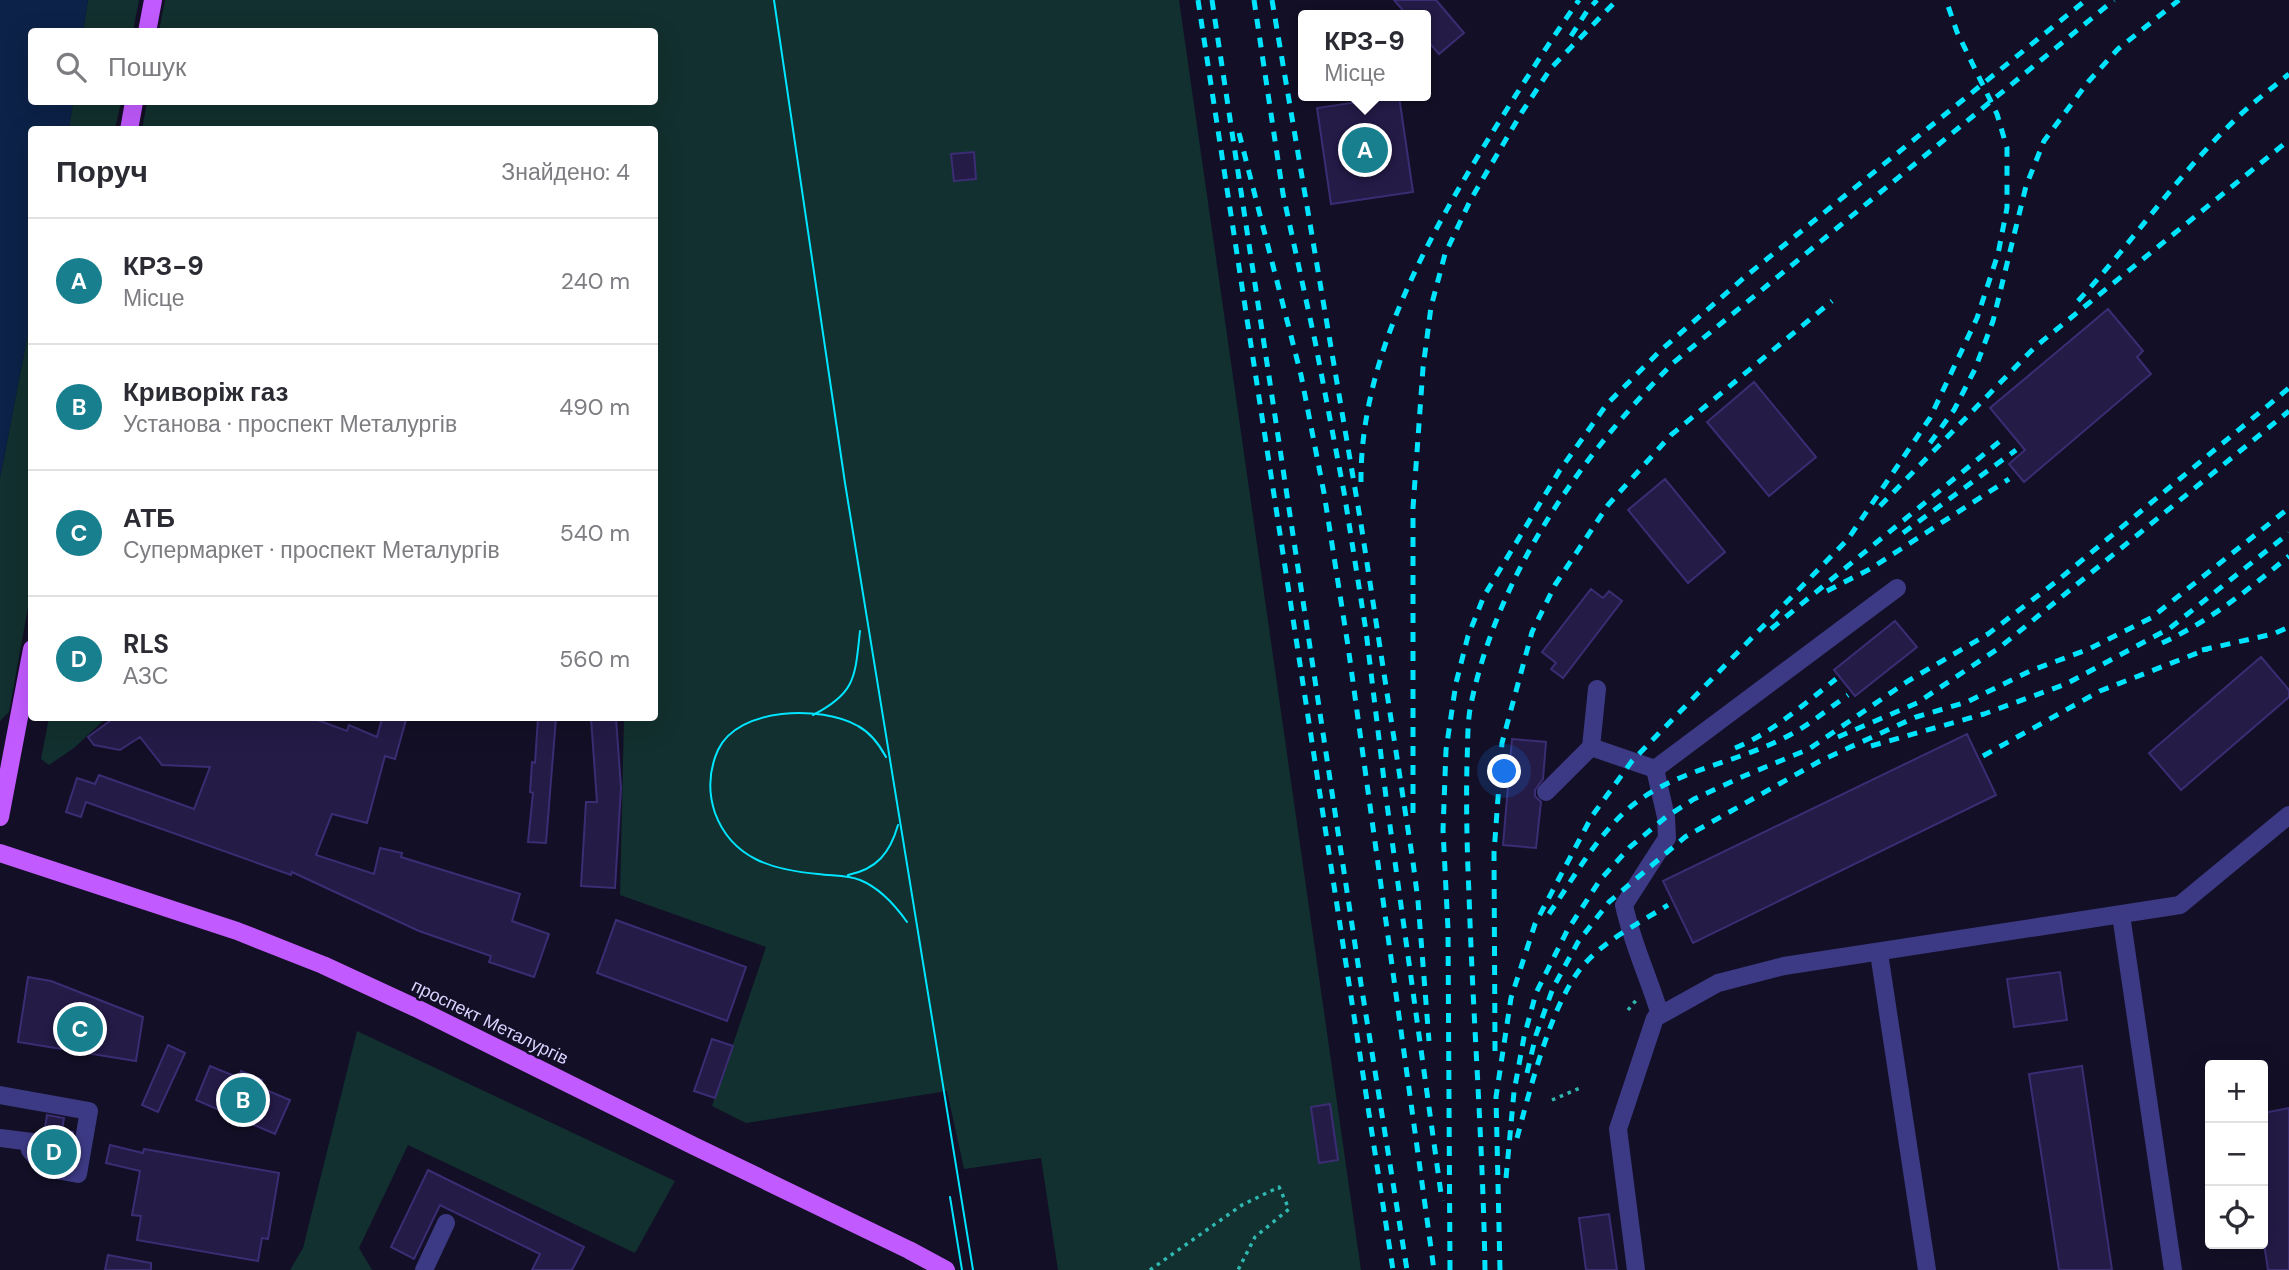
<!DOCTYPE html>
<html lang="uk">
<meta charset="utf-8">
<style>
:root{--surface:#fff;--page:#f7f7f7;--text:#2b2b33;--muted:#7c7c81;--line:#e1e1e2;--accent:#187f8f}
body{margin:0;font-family:"DM Sans",sans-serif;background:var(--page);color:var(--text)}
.controls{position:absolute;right:21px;bottom:21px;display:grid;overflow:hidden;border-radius:7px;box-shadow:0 7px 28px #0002}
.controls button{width:63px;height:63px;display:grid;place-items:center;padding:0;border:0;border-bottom:2px solid var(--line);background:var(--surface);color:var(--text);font:35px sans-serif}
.you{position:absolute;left:1505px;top:772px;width:24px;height:24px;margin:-18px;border:5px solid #fff;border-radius:50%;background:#1a73e8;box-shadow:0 0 0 10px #1a73e833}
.badge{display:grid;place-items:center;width:46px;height:46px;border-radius:50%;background:var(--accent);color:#fff;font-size:23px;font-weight:700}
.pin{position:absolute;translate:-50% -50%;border:4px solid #fff;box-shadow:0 2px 7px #0006}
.popup{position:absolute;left:1298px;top:10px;width:133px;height:91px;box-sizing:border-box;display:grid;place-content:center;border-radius:7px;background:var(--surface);filter:drop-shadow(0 2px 5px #0005);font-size:23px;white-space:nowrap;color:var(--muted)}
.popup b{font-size:26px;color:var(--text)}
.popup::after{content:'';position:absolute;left:50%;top:100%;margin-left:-14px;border:14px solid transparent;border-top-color:var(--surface)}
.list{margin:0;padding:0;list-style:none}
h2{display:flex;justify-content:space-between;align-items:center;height:91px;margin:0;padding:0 28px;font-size:30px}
h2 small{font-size:23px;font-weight:400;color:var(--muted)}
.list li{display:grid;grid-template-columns:46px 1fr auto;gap:21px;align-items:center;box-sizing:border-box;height:126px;padding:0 28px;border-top:2px solid var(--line)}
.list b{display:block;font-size:26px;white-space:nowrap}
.list p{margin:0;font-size:23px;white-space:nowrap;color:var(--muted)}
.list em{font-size:23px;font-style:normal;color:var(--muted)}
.icon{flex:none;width:38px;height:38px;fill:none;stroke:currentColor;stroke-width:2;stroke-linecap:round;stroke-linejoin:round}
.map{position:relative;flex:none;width:2289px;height:1270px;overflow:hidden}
.search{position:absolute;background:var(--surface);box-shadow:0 7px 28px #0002;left:28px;top:28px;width:630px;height:77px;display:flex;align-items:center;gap:18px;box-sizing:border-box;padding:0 24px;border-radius:7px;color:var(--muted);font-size:26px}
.panel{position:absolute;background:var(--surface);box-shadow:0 7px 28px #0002;left:28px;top:126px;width:630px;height:595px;border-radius:7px}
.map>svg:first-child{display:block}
.green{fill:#12302f}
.water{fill:#0c2248}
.building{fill:#241b47;stroke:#3b2d73;stroke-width:2}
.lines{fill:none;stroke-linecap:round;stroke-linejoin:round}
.minor-tunnel{stroke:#312d47;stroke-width:18;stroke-dasharray:18 9;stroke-linecap:butt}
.path{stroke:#2fb8b0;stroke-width:3.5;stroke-dasharray:3.5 5;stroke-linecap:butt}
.minor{stroke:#3d3a85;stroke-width:18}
.major{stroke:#c25bff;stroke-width:18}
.tram{stroke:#00e5ff;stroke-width:2}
.rail{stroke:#00e5ff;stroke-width:5;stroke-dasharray:10 9;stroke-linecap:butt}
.labels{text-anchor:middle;stroke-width:5;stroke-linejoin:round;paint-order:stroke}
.street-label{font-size:18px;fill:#d9d4ff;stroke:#130f26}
</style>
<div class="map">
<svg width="2289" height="1270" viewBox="0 0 2289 1270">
<rect width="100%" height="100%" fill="#130f26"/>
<path class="green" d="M88,0H139L133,31L83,32Z
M165,0H1179L1361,1270H1058L1041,1158L964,1169L947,1091L746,1123L712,1106L766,947L620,895L624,718H654V130H142L147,102H654V32L159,31Z
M73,102H121L115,129L69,130Z
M31,318V591L9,712L0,721V478Z
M49,718H106L74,748L49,765L41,759Z
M357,1031L675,1181L635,1253L408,1145L359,1248L372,1270H290L303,1248Z"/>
<path class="water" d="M0,0H88L83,31L32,32V102H73L69,129L32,130L31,318L0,478Z"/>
<path class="building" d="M1394,0H1436L1464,33L1439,54L1426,39V15H1407Z
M1399,96L1413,192L1331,204L1317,108Z
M974,152L976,179L954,181L951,154Z
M2108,309L2143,351L2137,357L2151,374L2024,482L2009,464L2025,450L1990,408Z
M1754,382L1816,457L1769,496L1707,422Z
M1665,479L1725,552L1688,583L1628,510Z
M1591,589L1603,598L1609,591L1622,601L1563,678L1551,669L1556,663L1542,652Z
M1895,621L1917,647L1855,696L1834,670Z
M2261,657L2289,690V697L2181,790L2149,753Z
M114,718H312L347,731L349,725L377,737L382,718L406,720L395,759L385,756L367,823L332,814L316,855L374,874L380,848L402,853L401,857L520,894L512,921L549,934L534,977L489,962L491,956L419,931L292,872L291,875L86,802L81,817L66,812L77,778L95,784L99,775L194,809L210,767L162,765L140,737L120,750L94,745L88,737Z
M538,718H556L546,843L528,842L533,793L530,792L532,762L535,763Z
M591,718H616L621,788L615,888L581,886L586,802H597Z
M1967,734L1996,795L1693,943L1663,881Z
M1512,739L1546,742L1543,779L1535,790V796L1541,802L1536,848L1503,845Z
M616,920L746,967L727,1021L597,973Z
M2060,972L2067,1020L2014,1027L2007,979Z
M28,977L51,981L143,1017L136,1061L18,1042Z
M712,1039L733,1046L715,1098L694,1091Z
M168,1045L185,1053L158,1112L142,1105Z
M210,1066L239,1078L241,1071L262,1080L259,1087L290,1100L275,1134L196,1100Z
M2082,1066L2112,1270H2059L2029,1074Z
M1330,1104L1338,1160L1319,1163L1311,1107Z
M2289,1108V1270H2268L2263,1237V1113Z
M47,1115L64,1118L62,1130L73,1132L68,1158L49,1155L42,1147Z
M110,1145L143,1153L144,1149L279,1173L268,1239L262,1238L258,1261L137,1240L141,1216L132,1215L140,1171L106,1163Z
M428,1170L584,1247L572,1270H532L540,1254L440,1205L414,1259L391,1247Z
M1609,1214L1617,1270H1586L1579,1218Z
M108,1255L151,1263V1270H105Z"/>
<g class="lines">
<path class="minor-tunnel" d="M32,1142L82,1151"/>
<path class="path" d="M1628,1010L1638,998
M1552,1100L1580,1088
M1150,1270L1242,1205L1279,1187L1289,1209L1255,1237L1238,1270"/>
<path class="minor" d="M1591,747L1597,689
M1546,792L1591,747L1655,769
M2121,915L2173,1270
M1879,953L1927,1270
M1660,1015C1649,978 1632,943 1624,905L1667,838L1666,817L1655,769L1897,588
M0,1095L89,1111L78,1174L45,1168L30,1150L32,1142L0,1138
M424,1270L446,1223
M1636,1270L1618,1129L1655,1018L1718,983L1784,966L2180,905L2289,815"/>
<path class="major" d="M147,32L153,0
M129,130L134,102
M0,817L32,649
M0,853L237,931L323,965L416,1008L694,1146L909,1250L946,1270"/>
<path class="tram" d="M774,0L845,483L973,1270
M813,715C856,693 855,677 860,631
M886,757C879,744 871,733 858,726C821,705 738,707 718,750C709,770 708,792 715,813C732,859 773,870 818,874C832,876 847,875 860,880C880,888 895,905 907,922
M848,875C877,869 890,853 898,825
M950,1197L962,1270"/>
<path class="rail" d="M1198,0L1393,1270
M1212,0L1361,984L1407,1270
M1254,0L1283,194L1315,341L1344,492L1366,631L1386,797L1442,1201
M1272,0L1361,524L1413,862L1418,901L1429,1041
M1571,36L1587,11L1597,0
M1239,133L1301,375L1324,493L1348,646L1434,1270
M2078,301C2133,242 2178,174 2236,119C2252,103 2271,89 2289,74
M1930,443L1954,410L1975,369L1993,321L2026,186L2044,141L2088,82L2118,49L2179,0
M1361,482C1360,355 1432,230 1497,125C1524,82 1550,41 1579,0
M1880,506L2035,347L2289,140
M1903,533L2016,450
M1827,591L1870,569L2009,479
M1771,629L2005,437
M2162,643C2210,621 2249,589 2289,556
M2202,650L2273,634L2289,627
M1838,737L1917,703L1999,648L2289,411
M1871,746L1984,714L2066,684L2170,628L2289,533
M1735,748C1772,733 1804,704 1836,679
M1983,756L2100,691L2210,648
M1413,813V508L1423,368L1431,307L1445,254L1471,199L1522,112L1551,68L1617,0
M1549,914C1575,876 1598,833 1634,804C1679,769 1736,763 1786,737C1808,726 1828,709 1848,695
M1495,1051L1494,853L1502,743L1532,632L1555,585L1608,505L1671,435L1832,301
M1527,1073L1536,1035L1553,988L1578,942L1609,902L1685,837L1820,761L1916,717L1967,702L2030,671L2089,649L2151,618L2289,508
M1517,1138C1530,1090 1549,1012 1578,972C1600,942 1638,924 1668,905
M1506,1178L1514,1092L1524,1037L1536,993L1567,931L1600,880L1630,847L1666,817L1694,799L1744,776L1809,749L1908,681L1988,634L2057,581L2289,388
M1450,1270L1448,929L1443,830L1446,750L1456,683L1468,636L1484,596L1560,470L1607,404L1660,351L1746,276L2086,0
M1485,1270C1483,1145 1473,1020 1469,894C1467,850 1466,806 1467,762C1468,743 1467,723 1471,704C1499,572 1580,457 1673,363L2114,0
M1500,1270L1496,1097L1511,998L1535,924L1592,816L1632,761L1848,539L1930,418L1977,318L1998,254L2007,208V148L1997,114L1957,32L1946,0"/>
</g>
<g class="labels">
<g class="street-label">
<text transform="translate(490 1022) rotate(26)" y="6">проспект Металургів</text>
</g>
</g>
</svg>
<div class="controls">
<button>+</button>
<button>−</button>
<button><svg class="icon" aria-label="locate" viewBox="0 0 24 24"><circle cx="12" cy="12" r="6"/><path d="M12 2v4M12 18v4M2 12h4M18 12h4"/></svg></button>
</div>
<div class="you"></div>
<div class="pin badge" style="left:1365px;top:150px">A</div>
<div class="popup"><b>КРЗ-9</b>Місце</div>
<div class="pin badge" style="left:243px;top:1100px">B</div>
<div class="pin badge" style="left:80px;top:1029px">C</div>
<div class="pin badge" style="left:54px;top:1152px">D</div>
<div class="search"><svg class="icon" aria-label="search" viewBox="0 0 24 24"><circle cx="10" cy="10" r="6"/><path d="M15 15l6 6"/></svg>Пошук</div>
<section class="panel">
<h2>Поруч<small>Знайдено: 4</small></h2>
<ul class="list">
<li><span class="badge">A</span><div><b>КРЗ-9</b><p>Місце</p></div><em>240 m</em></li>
<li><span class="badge">B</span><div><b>Криворіж газ</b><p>Установа · проспект Металургів</p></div><em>490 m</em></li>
<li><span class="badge">C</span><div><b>АТБ</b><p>Супермаркет · проспект Металургів</p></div><em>540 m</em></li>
<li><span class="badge">D</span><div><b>RLS</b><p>АЗС</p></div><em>560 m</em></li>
</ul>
</section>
</div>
